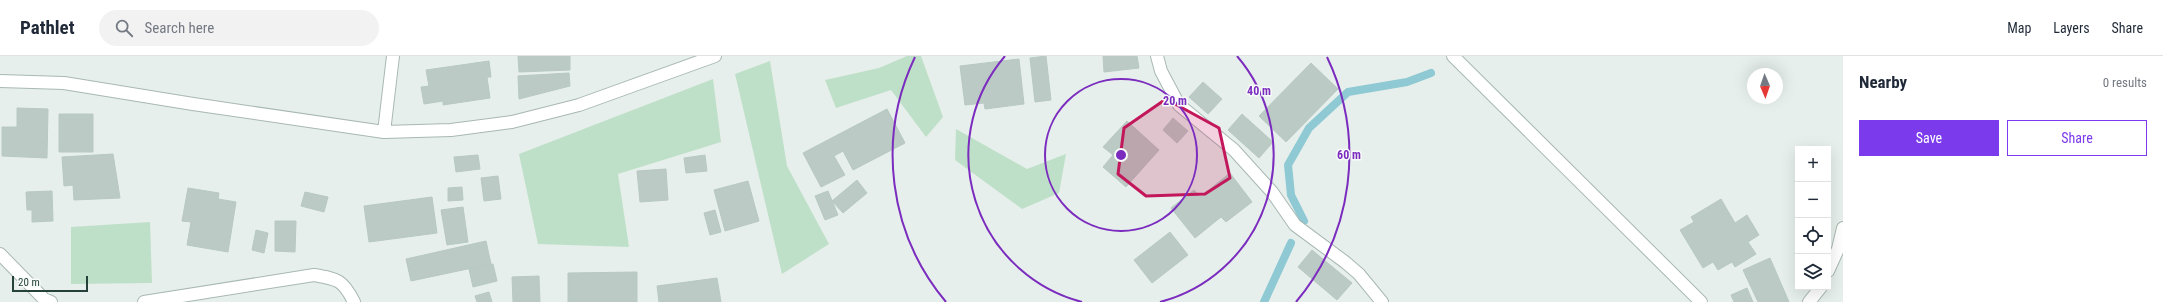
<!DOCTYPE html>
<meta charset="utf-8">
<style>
:root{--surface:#fff;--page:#f2f2f3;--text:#1f2937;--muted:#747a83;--line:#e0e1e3;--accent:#7c3aed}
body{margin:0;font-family:"Roboto Condensed",sans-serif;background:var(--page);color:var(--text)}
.controls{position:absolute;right:12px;bottom:12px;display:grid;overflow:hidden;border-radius:0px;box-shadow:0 4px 16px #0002}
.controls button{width:36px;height:36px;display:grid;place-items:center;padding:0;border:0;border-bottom:1px solid var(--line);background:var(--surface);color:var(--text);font:20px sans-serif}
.compass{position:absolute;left:1747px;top:12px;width:36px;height:36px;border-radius:50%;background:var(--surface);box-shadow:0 4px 16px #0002;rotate:178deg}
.scale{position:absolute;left:12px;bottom:10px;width:76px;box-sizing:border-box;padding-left:4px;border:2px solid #24423a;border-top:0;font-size:11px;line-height:14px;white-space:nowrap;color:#24423a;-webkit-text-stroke:3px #f7fbf9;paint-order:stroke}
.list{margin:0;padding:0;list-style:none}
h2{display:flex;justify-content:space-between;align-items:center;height:52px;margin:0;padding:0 16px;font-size:17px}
h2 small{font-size:13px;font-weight:400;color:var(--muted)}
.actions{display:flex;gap:8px;padding:12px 16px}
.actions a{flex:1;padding:9px 0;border:1px solid var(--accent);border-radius:0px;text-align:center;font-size:14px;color:var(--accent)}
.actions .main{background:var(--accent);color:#fff}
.icon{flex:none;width:22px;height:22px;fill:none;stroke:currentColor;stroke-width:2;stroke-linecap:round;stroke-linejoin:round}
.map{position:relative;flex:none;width:1843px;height:246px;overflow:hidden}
header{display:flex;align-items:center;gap:24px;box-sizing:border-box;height:56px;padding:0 20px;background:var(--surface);border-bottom:1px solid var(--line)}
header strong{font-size:19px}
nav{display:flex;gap:22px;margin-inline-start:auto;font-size:14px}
.search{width:280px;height:36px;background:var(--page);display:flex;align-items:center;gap:10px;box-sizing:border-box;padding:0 14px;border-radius:22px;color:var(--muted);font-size:15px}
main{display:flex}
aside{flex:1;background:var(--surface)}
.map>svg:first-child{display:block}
.green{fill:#bfe0c8}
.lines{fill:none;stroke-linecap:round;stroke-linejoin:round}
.stream{stroke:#8ec9d4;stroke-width:8}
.building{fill:#bbcac4;stroke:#b8c9c2}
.minor-casing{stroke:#a8b8b2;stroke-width:14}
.minor{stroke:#fff;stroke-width:12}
.marked{fill:#c2185b;fill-opacity:0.2;stroke:#c2185b;stroke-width:3;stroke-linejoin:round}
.ring{fill:none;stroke:#7b2cbf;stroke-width:2}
.centre{fill:#7b2cbf;stroke:#f7fbf9;stroke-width:2}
.ring-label{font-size:12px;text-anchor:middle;font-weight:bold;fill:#7b2cbf;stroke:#f7fbf9;stroke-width:3;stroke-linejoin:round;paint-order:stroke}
</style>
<header>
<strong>Pathlet</strong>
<div class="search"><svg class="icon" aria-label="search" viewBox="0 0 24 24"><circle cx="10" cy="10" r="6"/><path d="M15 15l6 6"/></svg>Search here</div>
<nav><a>Map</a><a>Layers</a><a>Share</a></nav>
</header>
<main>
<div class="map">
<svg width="1843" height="246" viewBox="0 0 1843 246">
<rect width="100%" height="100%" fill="#e6efeb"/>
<path class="green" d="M907,0H921L943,61L926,81L891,34L836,52L825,24L879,12Z
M770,5L787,110L829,188L782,218L735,18Z
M713,23L721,86L618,118L629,191L538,188L519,98Z
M956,73L1027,113L1066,98L1059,137L1022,153L955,104Z
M150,166L152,227L71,228V171Z"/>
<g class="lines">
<path class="stream" d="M1304,165L1291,139L1288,109L1309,72L1348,36L1407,26L1431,17
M1264,246L1291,187"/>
</g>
<path class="building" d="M518,0H570V14L519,16Z
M1046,0L1051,44L1035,46L1030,2Z
M1103,0H1137L1139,12L1104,16Z
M1019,3L1024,48L985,53L984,47L965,49L960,10Z
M489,5L491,21H487L490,42L443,49V45L424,48L421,31L429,30L426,14Z
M1311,7L1338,33L1286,86L1259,60Z
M569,17L570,30L519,43L518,20Z
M1203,26L1222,43L1208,58L1189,41Z
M17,52L48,53L47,102L2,100V71H17Z
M887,53L905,87L853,114L843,95L834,100L845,119L821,131L803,97Z
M59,58H93V96H59Z
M1242,58L1273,86L1259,102L1228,74Z
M1173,62L1188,75L1177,87L1163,74Z
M1127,65L1159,94L1126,131L1103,111L1113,99L1103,91Z
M113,98L120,142L74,144L73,129L64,130L62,101Z
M478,99L480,113L456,116L454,101Z
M705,99L707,115L686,117L684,102Z
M666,113L668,144L640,146L637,115Z
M1230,117L1252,146L1226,166L1221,161L1195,182L1171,152L1194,134L1200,141Z
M498,120L501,143L484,145L481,122Z
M857,124L867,137L843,157L832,145Z
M748,125L759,165L725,175L714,134Z
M462,131L463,144L448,145V132Z
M188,132L219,137L218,143L236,146L228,196L187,189L191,166L182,165Z
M52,135L53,165L32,166V154H27L26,136Z
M828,135L838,159L825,164L815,140Z
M305,136L328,141L324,156L301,150Z
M432,141L437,177L369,186L364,150Z
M1721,143L1735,167L1747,159L1759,179L1748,186L1756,198L1735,211L1732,206L1718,214L1713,206L1703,212L1680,174L1694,166L1691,161Z
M463,151L468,186L447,189L441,154Z
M715,154L721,176L710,179L704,157Z
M275,165H296L295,196L275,195Z
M256,174L268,177L264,197L252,194Z
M1170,176L1188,199L1152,227L1134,204Z
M486,185L491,208L411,225L406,203Z
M1312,194L1352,227L1337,244L1298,211Z
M1770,202L1789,246H1758L1743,214Z
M493,208L497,225L473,231L469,213Z
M637,216V246H568V217Z
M539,220L540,246H513L512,221Z
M717,222L721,246H659L657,230Z
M1747,232L1753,246H1734L1731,239Z
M489,236L492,246H477L475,240Z"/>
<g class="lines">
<defs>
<path id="minor" d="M1157,0L1161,15L1179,49L1234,94L1272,136L1295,169L1345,206L1359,218L1382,246
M1453,0L1701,246
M0,25L64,27L193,48L384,76L451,74L512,66L579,49L715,0
M384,76L393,0
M0,198L44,243L51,246
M1828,215L1838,193L1843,172
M144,246L314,219C338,223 343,224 354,246
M1809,246L1821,231"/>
</defs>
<use href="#minor" class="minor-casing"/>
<use href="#minor" class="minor"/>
</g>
<path class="marked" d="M1166,43L1219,72L1230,122L1205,138L1146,140L1118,118L1124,72Z"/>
<g class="ring">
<circle cx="1121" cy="99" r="76"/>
<path d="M1082 246A152 152 0 0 1 1005 0M1237 0A152 152 0 0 1 1160 246"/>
<path d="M946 246A228 228 0 0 1 915 1M1327 1A228 228 0 0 1 1296 246"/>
</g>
<circle cx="1121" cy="99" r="6" class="centre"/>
<g class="ring-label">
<text x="1259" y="39">40 m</text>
<text x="1175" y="49">20 m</text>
<text x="1349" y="103">60 m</text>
</g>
</svg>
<div class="controls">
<button>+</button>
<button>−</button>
<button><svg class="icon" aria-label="locate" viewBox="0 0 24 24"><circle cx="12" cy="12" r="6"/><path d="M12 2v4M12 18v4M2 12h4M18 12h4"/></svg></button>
<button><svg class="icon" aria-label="layers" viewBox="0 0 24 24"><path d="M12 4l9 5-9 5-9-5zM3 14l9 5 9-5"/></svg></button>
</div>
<svg class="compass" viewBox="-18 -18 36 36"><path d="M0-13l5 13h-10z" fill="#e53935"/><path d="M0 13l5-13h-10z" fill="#747a83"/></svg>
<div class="scale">20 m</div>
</div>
<aside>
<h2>Nearby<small>0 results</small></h2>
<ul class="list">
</ul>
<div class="actions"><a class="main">Save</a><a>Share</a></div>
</aside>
</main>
